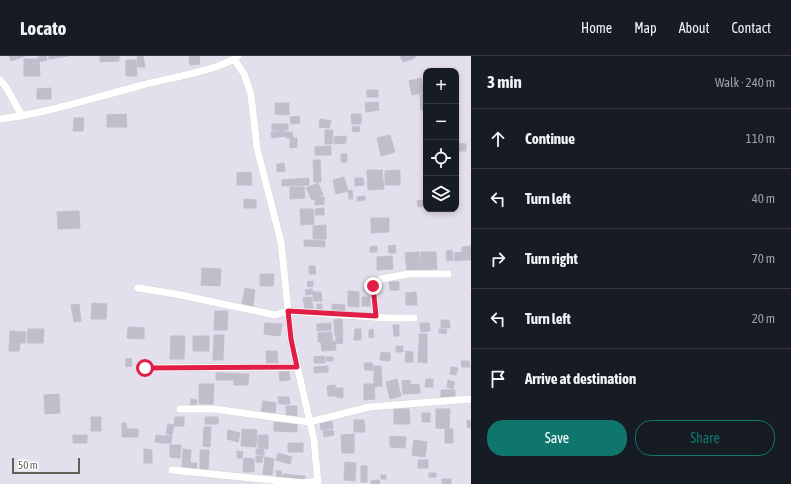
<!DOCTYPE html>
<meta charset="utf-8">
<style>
:root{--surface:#171b24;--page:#20242c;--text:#f1f3f6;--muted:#9ea1a6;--line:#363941;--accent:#0f766e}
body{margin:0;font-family:"Asap Condensed",sans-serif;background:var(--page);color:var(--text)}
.controls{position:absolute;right:12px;top:12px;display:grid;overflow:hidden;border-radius:8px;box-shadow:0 2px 6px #0003}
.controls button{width:36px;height:36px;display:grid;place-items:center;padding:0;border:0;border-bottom:1px solid var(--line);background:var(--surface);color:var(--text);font:20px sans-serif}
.scale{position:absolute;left:12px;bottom:10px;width:68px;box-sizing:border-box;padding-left:4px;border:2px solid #5f6158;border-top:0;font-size:11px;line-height:14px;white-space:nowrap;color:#5f6158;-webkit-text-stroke:3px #fff;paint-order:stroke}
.stop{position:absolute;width:12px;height:12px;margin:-9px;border:3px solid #e11d48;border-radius:50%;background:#fff}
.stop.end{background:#e11d48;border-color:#fff;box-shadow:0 1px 4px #0008}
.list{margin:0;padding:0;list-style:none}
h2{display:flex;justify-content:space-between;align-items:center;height:52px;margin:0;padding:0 16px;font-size:17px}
h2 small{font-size:13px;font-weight:400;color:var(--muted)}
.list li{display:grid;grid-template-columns:26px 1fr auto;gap:12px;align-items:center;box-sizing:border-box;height:60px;padding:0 16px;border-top:1px solid var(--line)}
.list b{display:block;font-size:15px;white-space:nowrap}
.list em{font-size:13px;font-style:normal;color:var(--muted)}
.actions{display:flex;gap:8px;padding:12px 16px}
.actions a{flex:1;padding:9px 0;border:1px solid var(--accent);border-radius:16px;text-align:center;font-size:14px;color:var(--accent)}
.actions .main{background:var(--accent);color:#fff}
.icon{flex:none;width:22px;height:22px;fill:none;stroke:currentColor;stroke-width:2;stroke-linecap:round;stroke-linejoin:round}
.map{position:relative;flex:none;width:471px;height:428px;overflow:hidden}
header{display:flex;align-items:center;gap:24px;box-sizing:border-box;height:56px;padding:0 20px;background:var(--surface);border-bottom:1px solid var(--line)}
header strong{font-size:19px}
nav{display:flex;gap:22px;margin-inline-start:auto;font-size:14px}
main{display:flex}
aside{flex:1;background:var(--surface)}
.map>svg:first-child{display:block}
.building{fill:#c1bec9;stroke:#c2bdd1}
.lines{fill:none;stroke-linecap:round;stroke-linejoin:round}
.street-casing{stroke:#d3d5cd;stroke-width:8}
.street{stroke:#fff;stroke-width:7}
.route{stroke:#e11d48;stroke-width:5}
</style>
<header>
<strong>Locato</strong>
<nav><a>Home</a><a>Map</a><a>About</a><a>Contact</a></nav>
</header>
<main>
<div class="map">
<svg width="471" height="428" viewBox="0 0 471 428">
<rect width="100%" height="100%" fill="#e4dfec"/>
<path class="building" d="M9,0H25L11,5Z
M46,0L47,4L39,6L38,1Z
M49,0H68L49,3Z
M100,0H119V5L100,6Z
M137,0H143L145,11H138Z
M189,0H199L200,8L190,9Z
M400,0H415V2L403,6Z
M24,3H39L40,20H24Z
M126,4H136L137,20H126Z
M421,22L425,36L412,39L409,25Z
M51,32V43H37V33Z
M367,34H378V41H367Z
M420,38H426V54H421Z
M378,46L379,54L366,56L365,47Z
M275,47H289V59L275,58Z
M126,58L127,71H107V59Z
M351,58H361V68H352Z
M299,60L300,67L291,68L290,61Z
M74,62H84L83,75H73Z
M320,63L331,65L329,72L319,71Z
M272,68H288V74H272Z
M359,70L360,75L353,76L352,71Z
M284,74L285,80L272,82L271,76Z
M325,74H333L332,88H325Z
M285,76H292L293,82H286Z
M390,79L395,96L381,100L377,82Z
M346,80V87L334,88V81Z
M290,82H297V91L290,92Z
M456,87L466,88V95H456Z
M331,90V99H315V91Z
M341,98H347V106H341Z
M313,104H320L321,126H314Z
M284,107L285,115L277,116V108Z
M367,114H382L384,133L368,134Z
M400,114V129H385V115Z
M251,116L252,129H237V117Z
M344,121L348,135L336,138L333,124Z
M309,122V129L282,130V124Z
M355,122H363L364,129L355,130Z
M424,124H426V145H425Z
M318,127L323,139L312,144L306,132Z
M290,131H304L305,142L290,143Z
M352,134L353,143H349L348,135Z
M365,140V144L357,145V141Z
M324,141V148L315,149V142Z
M244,143L256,144V152H244Z
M424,144V150L418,151L417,145Z
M324,152V159H315V153Z
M300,153H313L314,168L301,169Z
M79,155L80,172L58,173L57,156Z
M371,162H389V176L371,177Z
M326,169V183H313V170Z
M304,184L325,185V191L304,190Z
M395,189L396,197H389L388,190Z
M377,190V196H370V191Z
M471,190V204H463L462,191Z
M452,194L453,204L447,205L446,195Z
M419,196L421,214L407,216L405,197Z
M421,196H436L437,213L421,214Z
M463,196L464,204L455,205L454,197Z
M392,200L393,213L377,214V201Z
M309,210H315L316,218H309Z
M202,212L221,213L220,230L201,229Z
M260,218H274L273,230H260Z
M313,225V230L308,231L307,226Z
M389,226H399V234H390Z
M245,232L255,234L253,250L242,248Z
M312,233L313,238L306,239L305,234Z
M348,235L359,236V251L348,250Z
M313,236H321L322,245H313Z
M416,236L417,249H406V237Z
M311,241L313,253L305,254L303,242Z
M362,241H373V250H362Z
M92,247L107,248L106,263H91Z
M79,248L81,265L74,266L71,249Z
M317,248H322V253L317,254Z
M332,248L345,249L344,256L332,255Z
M215,255H228L227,274H214Z
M342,263L343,279L335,280L334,264Z
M441,264H449L450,272H441Z
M265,267L282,268L280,280L264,278Z
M331,267V274L317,275V268Z
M420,267H429L430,275L421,276Z
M393,269H399V280H394Z
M128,271L144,272V283L127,282Z
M28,273H44L43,287H27Z
M355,273H361V284H354Z
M373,273L374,281L369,282V274Z
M439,273L447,274L446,278L439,277Z
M10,275L26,276L25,287H20L19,295H9Z
M332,276V286H318V277Z
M419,278H427V291H419Z
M214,279H224L223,304H213Z
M171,280H185L184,303H170Z
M193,280H209V295H193Z
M342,280L343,287L336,288V281Z
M335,285L336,294L322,295L321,286Z
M396,290H403V296H396Z
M419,291H427V307L418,306Z
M266,295H277L278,310L267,311Z
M406,295L413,296V306H405Z
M381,296L390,297V305L380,304Z
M324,300L325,307H314V301Z
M326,301H333V305H326Z
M131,302L132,310L126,311V303Z
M461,305H469L470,311H462Z
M364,307H372L373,314H365Z
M328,310V316L314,317V311Z
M374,310H381L382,330L374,331Z
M451,311L458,312L456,319L450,318Z
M289,315L290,324L280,325L279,316Z
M216,317L249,318L248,329H234V324H216Z
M397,323L401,340L390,343L386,326Z
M426,323H433V331H425Z
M410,324V329L419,328L420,337L403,338L402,325Z
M448,324L455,326L453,333L447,331Z
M199,328H214L213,348H199Z
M364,328H374L375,343L364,344Z
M335,329L336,340H328L327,330Z
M336,332H343V342L336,341Z
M441,334H455V343L441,342Z
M59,338L60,357L45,358L44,339Z
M278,341H289L290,348H279Z
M191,343L197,344L196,350H190Z
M263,345L276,347L275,359L261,357Z
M286,350H297V363H287Z
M394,353H409L410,368H394Z
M436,353H450L449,373L436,372Z
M422,357H430V366H422Z
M91,361H101V375H91Z
M175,361H184V370H174Z
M205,361H218V368H205Z
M354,364H364L365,376H354Z
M467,364L471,365V372L467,371Z
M332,365L333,372L321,374L320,366Z
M274,366L297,367V376L274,375Z
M122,367H126L127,373H138V381H122Z
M168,368L174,369L172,379L166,378Z
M204,371H211L210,391L203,390Z
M242,373L257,374L256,391L241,390Z
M445,373H453V387H445Z
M228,374L240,377L238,386L227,383Z
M333,374L334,379L324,381L323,375Z
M354,378V397H342L341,379Z
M73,379H87V387H73Z
M156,379L162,380L161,387L155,386Z
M258,379H268V393L258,392Z
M162,380H172L171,387H162Z
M390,380L406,381L405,392L390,391Z
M414,384L427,386L425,401L412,399Z
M288,387H303V396H288Z
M170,389H181L180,402L170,401Z
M144,393L152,394V407H144Z
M183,393L191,394L190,407H197L196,414L182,413Z
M256,393L264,394V399L256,398Z
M200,394H209L208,413H200Z
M237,395L243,396L242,402H237Z
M278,397L292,401L290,408L276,404Z
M256,400H263L262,406H256Z
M265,401L274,403L272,419L263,418Z
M244,402L254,403V416H243Z
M418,404H428V412H418Z
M345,406L356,407L355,425L344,424Z
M361,410H367V426H361Z
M276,415H281L282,423L277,424Z
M429,417H436V421H429Z
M283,418L305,420L304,426L282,425Z
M381,419H386V423H381Z
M442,423H451V428H442Z
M379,424L380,428H371V425Z"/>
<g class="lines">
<defs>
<path id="street" d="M234,3L244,18L248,29L251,39L257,92L281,186L291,283L314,384L318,428
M0,24L6,31L22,60
M0,63C47,57 93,42 139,30C162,23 222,14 238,0
M138,232L176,238L275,259L288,255L387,262H414
M376,260L373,230L381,223L408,218H448
M145,312L297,311
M180,353H214L309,366L369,351L471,343
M172,414L302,427L318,425"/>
</defs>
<use href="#street" class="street-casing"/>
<use href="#street" class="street"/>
</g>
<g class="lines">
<path class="route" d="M145,312L297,311L291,283L288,255L376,260L373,230"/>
</g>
</svg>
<div class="controls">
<button>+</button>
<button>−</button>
<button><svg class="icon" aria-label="locate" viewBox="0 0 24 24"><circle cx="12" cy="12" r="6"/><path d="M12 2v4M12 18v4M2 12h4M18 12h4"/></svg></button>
<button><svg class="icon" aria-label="layers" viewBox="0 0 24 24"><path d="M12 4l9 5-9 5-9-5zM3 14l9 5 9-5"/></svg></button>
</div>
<div class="scale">50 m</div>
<div class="stop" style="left:145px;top:312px"></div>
<div class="stop end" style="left:373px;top:230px"></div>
</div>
<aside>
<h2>3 min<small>Walk · 240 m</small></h2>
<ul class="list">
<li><svg class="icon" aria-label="ahead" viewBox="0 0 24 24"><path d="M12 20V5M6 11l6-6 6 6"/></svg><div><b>Continue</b></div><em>110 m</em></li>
<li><svg class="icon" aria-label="left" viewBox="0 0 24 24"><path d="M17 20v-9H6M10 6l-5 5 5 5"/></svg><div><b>Turn left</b></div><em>40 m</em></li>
<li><svg class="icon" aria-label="right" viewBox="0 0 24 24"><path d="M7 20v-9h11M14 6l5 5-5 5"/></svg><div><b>Turn right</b></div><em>70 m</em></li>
<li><svg class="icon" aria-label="left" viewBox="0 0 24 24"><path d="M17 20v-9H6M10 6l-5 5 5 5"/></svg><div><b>Turn left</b></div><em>20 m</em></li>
<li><svg class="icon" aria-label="arrive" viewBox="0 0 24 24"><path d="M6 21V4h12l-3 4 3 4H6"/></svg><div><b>Arrive at destination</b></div></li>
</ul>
<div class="actions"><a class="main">Save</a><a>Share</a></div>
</aside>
</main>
